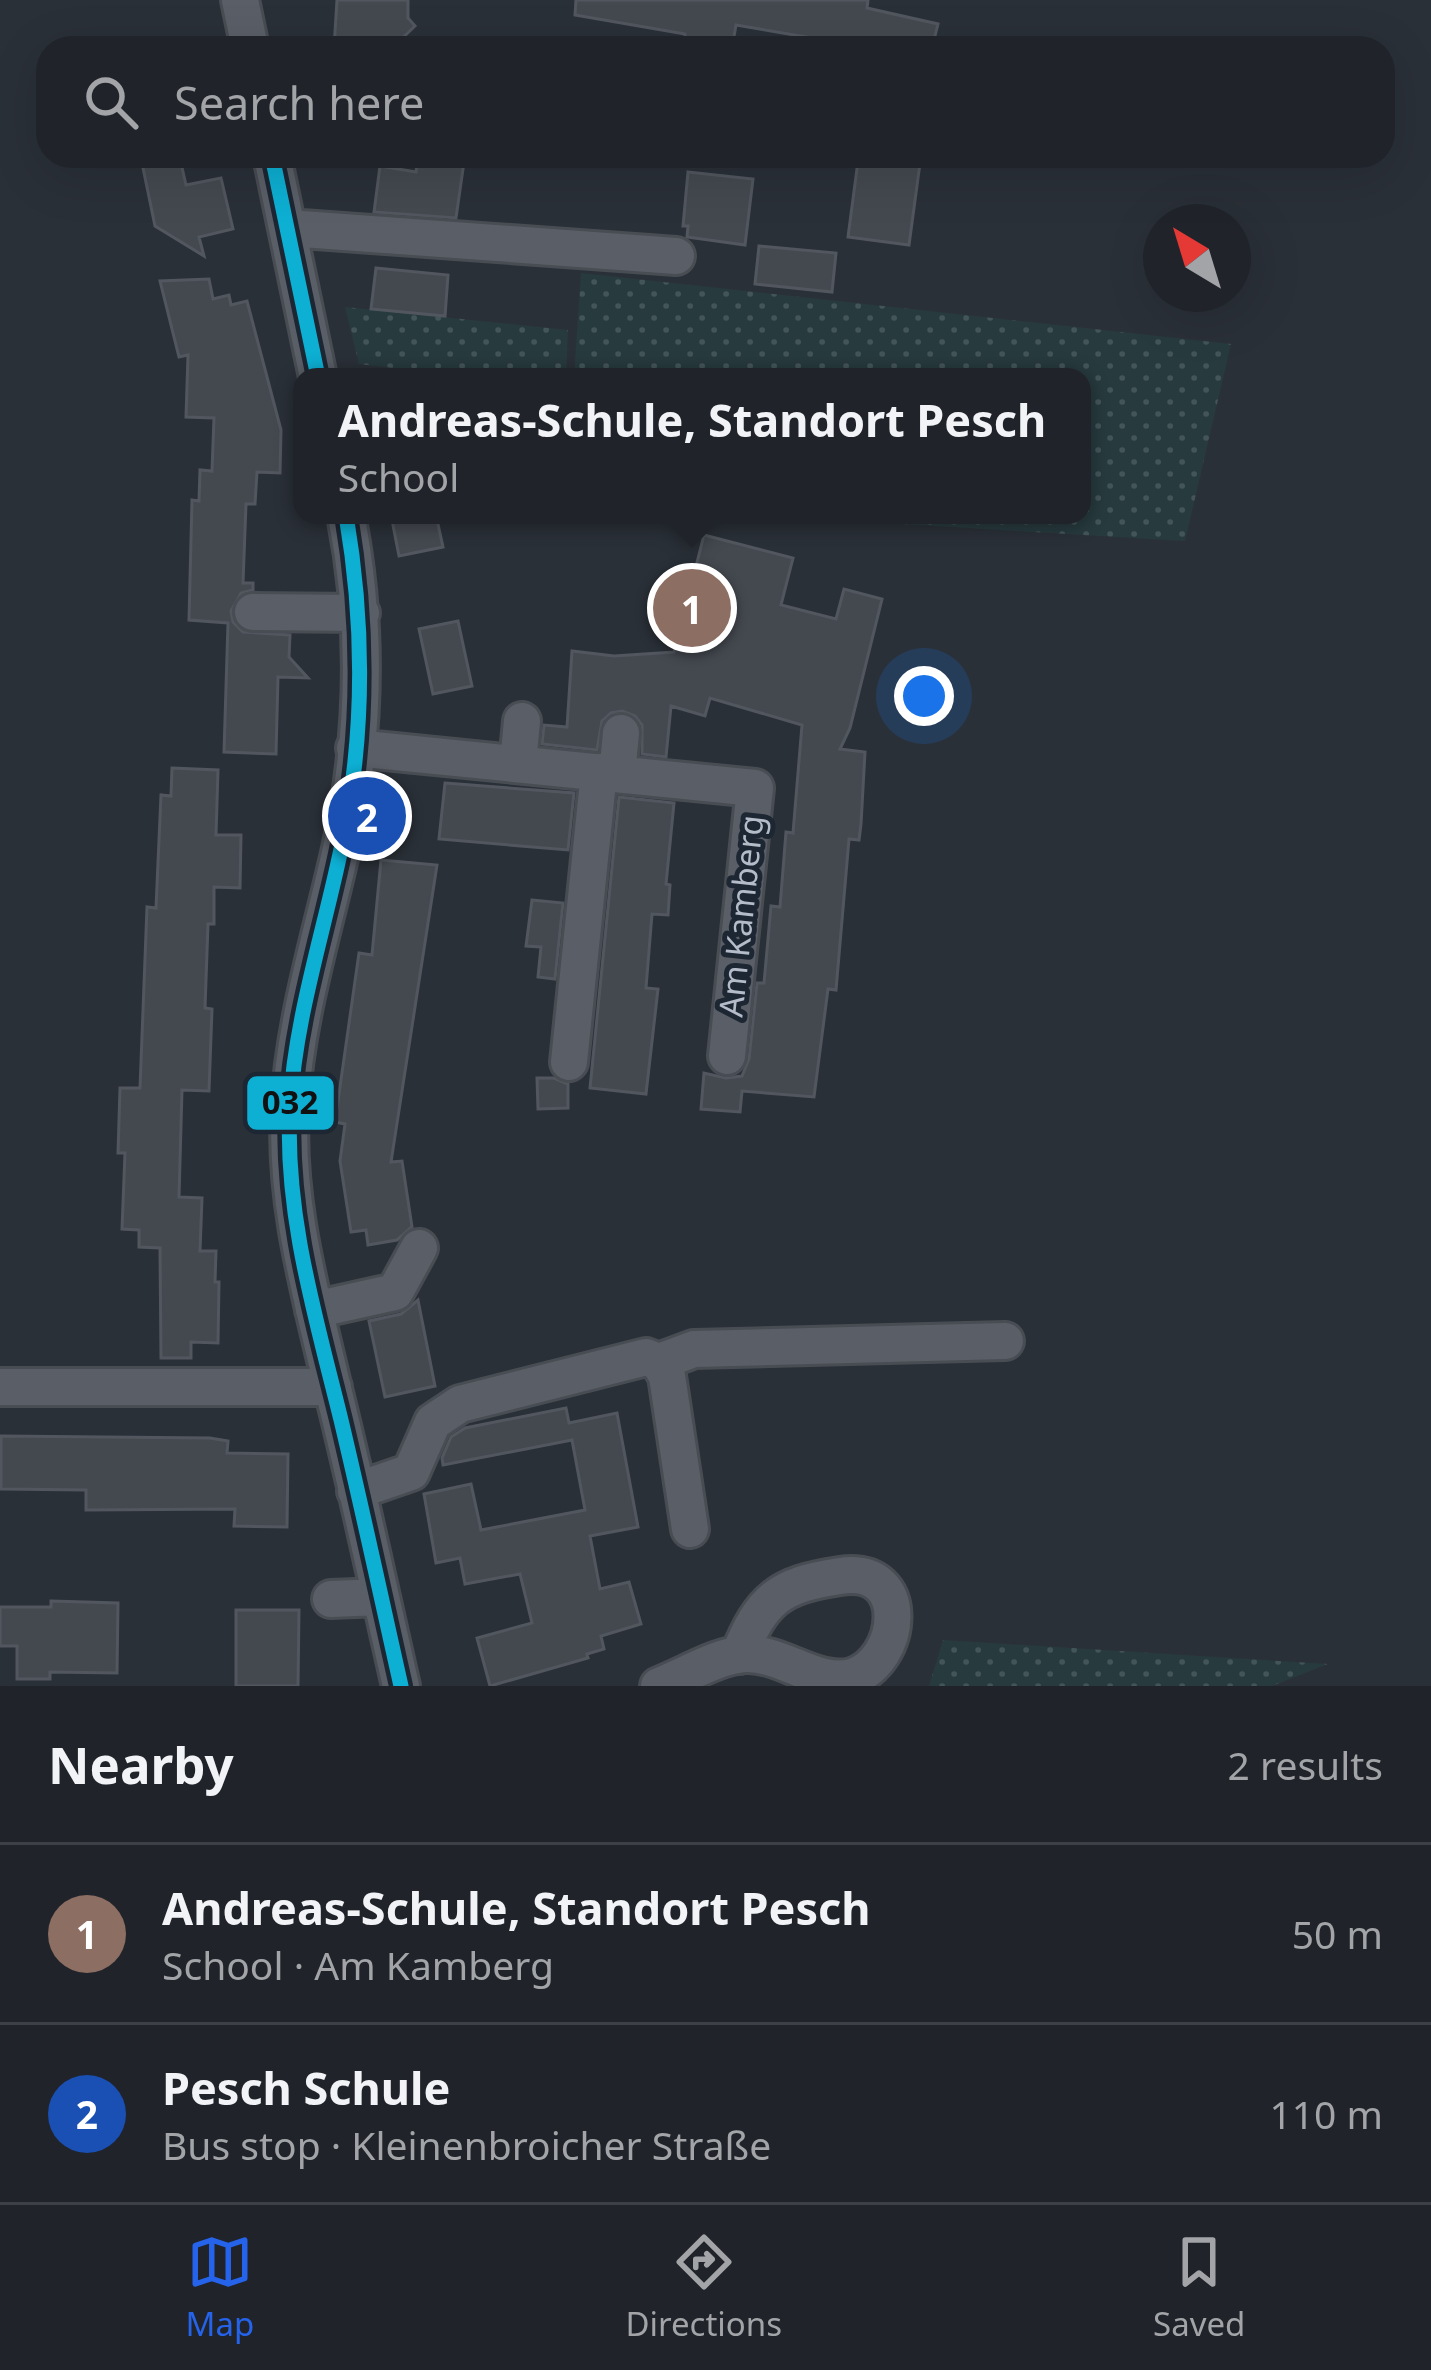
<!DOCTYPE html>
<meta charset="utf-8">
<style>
:root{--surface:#20242a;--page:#282c32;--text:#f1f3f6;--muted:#a2a4a8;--line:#3d4147;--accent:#2563eb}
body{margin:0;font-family:"Noto Sans",sans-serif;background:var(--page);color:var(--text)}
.compass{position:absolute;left:1143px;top:204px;width:108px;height:108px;border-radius:50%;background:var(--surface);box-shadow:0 12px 48px #0002;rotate:322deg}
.you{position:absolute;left:924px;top:696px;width:42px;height:42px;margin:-30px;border:9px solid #fff;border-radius:50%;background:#1a73e8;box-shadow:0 0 0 18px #1a73e833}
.badge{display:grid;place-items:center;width:78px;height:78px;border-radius:50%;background:var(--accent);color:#fff;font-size:39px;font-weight:700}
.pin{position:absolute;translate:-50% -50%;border:6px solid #fff;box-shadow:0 3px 12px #0006}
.popup{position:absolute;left:293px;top:368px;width:798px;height:156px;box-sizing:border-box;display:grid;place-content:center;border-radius:24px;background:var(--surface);filter:drop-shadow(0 3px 9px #0005);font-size:39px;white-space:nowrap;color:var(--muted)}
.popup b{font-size:45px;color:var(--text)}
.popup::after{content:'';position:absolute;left:50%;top:100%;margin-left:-24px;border:24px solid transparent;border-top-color:var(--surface)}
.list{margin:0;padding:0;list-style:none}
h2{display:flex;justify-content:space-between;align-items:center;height:156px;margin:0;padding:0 48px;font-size:51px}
h2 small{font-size:39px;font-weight:400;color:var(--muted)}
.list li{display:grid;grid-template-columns:78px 1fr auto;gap:36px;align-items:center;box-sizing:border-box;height:180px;padding:0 48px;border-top:3px solid var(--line)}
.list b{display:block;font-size:45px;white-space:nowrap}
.list p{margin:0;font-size:39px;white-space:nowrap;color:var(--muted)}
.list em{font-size:39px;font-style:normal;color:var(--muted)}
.icon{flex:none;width:66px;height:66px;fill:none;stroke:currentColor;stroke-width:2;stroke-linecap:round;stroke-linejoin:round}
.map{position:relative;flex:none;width:1431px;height:1686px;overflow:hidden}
.search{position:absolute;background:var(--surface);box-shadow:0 12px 48px #0002;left:36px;right:36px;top:36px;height:132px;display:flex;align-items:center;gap:30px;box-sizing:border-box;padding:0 42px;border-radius:36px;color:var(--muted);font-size:45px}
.sheet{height:516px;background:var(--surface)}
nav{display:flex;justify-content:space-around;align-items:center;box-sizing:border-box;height:168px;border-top:3px solid var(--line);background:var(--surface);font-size:33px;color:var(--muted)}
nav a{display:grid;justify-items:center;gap:6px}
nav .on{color:var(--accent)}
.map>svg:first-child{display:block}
.grass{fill:url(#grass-dots)}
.building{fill:#444950;stroke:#52575f;stroke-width:3}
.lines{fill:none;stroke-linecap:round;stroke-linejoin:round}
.minor-casing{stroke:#484c53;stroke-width:42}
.minor{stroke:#5a5e66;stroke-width:36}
.bus-1-casing{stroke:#1d2633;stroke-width:24}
.bus-1{stroke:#0dafd3;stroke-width:15}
.labels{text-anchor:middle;stroke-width:10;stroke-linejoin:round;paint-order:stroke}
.street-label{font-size:33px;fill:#b4bcc9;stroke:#1d2633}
.line-badge{stroke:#1d2633;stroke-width:4.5}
.pale-badge-label{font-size:33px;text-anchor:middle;font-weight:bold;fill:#111}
</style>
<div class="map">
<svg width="1431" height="1686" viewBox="0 0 1431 1686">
<defs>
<pattern id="grass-dots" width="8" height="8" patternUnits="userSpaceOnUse" patternTransform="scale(3)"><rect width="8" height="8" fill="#273a3e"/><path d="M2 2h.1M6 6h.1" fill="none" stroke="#445559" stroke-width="1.8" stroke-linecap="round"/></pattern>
</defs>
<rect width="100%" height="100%" fill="#2a3038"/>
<path class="grass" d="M581,273L1231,344L1185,541L750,515H1082V377H574Z
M345,307L568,330L566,377H471L359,364Z
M943,1640L1328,1664L1272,1686H929Z"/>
<path class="building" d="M337,0H408V18L415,26L392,48H334Z
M576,0H868L867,8L938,24L932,48H817L818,39L736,25L732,48H718L684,42L685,34L575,15Z
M418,156L464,162L456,218L374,212L380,166L416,172Z
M877,156H921L909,245L848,237L858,161L876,163Z
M142,163H181L186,185L221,178L233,229L199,237L204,256L155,226Z
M688,172L753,179L745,245L687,237L688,226H683Z
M759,246L836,253L832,292L755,284Z
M376,268L448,275L445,316L371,309Z
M209,279L213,299L229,295L231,305L247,301L281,430L280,473L257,472L255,504H246L243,583H253V590L241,593L231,611L233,622L243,632L290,635L289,657L308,678L278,677L276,754L224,752L228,623L189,620L192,500L199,501L200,470L212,471L214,418L186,417L188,355L179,357L160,281Z
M391,515H436L443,547L399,556Z
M704,535L793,558L781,605L836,619L844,589L882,599L850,728L840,749L865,752L861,824L859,840L849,839L836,990L828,989L814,1097L742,1091L740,1112L701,1109L704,1073L726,1078L742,1076L749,1059L757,983H764L771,906L780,907L786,832L793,833L802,725L710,698L705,716L671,706L666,757L642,754V725L635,716L622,711L611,713L602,721L597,750L542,744L544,725L567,727L572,651L614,656L674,652Z
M458,621L472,686L433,694L419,629Z
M172,768L218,770L216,835H241L240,888L214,887V924H208L205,1008L212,1009L209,1091L182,1090L179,1197L202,1198L200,1251H216L215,1282H219L218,1343L191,1342V1358H161L160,1248L139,1247V1230L122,1229L125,1153H118L120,1088H140L147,907L156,908L161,795L171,796Z
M445,783L574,793L568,850L439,839Z
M619,797L674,803L666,884L670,885L668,915L652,914L646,988L658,989L646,1094L590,1088Z
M381,860L437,865L391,1162L402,1161L412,1227L397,1240L368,1245L366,1230L351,1232L340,1161L345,1124L335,1122L359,953L372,955Z
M532,900L563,903L555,979L538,977L541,947L526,946Z
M537,1078H554L568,1084V1108L538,1109Z
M418,1300L435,1386L385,1397L369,1321L401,1314Z
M566,1408L569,1423L617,1413L638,1527L590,1536L600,1589L629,1582L641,1624L601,1636L604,1649L587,1654L588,1658L490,1686L477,1638L532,1623L520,1574L465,1584L460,1558L436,1563L424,1494L471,1484L481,1530L585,1510L572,1440L443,1465L442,1458L451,1437L465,1428Z
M1,1436L210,1438L228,1441L227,1453L288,1454L287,1527L234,1526L235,1509L86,1510V1490L1,1489Z
M51,1601L118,1603L117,1673L50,1672V1679H17V1646H0V1607H51Z
M236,1610H299L298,1686H236Z"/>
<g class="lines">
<defs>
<path id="minor" d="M240,0L250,48
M272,156L318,377
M288,228L676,256
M346,515C368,626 365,738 341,849C322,934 295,1019 290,1107C284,1201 311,1294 332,1385C357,1485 378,1586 401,1686
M253,612L361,613
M355,748L755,788L727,1056
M518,764L522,721
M617,774L621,733
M569,1062L599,772
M314,1310L395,1292L419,1248
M659,1362L694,1349L1005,1341
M0,1387H333
M356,1491L411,1472L433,1422L460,1404L646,1357L659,1362L667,1376L690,1529
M331,1599L380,1597
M659,1686C685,1676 718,1655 746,1654C783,1653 816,1686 852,1677C902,1662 914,1565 840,1576C779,1585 762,1599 739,1655"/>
</defs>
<use href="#minor" class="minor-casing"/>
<use href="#minor" class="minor"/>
<defs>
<path id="bus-1" d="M272,156L318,377
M346,515C365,627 365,738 341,849C323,935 295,1019 290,1107C284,1213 316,1318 341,1420C362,1508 381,1597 401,1686"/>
</defs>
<use href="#bus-1" class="bus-1-casing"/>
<use href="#bus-1" class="bus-1"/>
</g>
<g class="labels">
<g class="street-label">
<text transform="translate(741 916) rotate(-84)" y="12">Am Kamberg</text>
</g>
</g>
<rect class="line-badge" x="245" y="1074" width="91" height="58" rx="12" fill="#0dafd3"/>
<g class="pale-badge-label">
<text x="290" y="1114">032</text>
</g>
</svg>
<svg class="compass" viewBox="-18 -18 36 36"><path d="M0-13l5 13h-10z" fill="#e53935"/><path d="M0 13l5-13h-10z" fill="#a2a4a8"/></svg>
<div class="you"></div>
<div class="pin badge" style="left:692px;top:608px;background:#8d6e63">1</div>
<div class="popup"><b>Andreas-Schule, Standort Pesch</b>School</div>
<div class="pin badge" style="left:367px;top:816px;background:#1a4fb4">2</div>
<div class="search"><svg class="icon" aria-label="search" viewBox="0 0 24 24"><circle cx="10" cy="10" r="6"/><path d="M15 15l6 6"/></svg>Search here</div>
</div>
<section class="sheet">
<h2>Nearby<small>2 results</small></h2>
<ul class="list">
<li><span class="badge" style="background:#8d6e63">1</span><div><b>Andreas-Schule, Standort Pesch</b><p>School · Am Kamberg</p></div><em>50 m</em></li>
<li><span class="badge" style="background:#1a4fb4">2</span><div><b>Pesch Schule</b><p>Bus stop · Kleinenbroicher Straße</p></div><em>110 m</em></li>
</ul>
</section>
<nav>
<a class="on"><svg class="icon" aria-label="map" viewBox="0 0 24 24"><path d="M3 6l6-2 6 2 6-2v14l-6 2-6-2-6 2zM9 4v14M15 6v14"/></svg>Map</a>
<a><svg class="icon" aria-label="directions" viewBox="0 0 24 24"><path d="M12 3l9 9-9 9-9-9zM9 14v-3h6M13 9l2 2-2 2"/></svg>Directions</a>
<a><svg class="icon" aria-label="saved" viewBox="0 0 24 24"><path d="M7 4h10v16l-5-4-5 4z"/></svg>Saved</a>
</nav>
